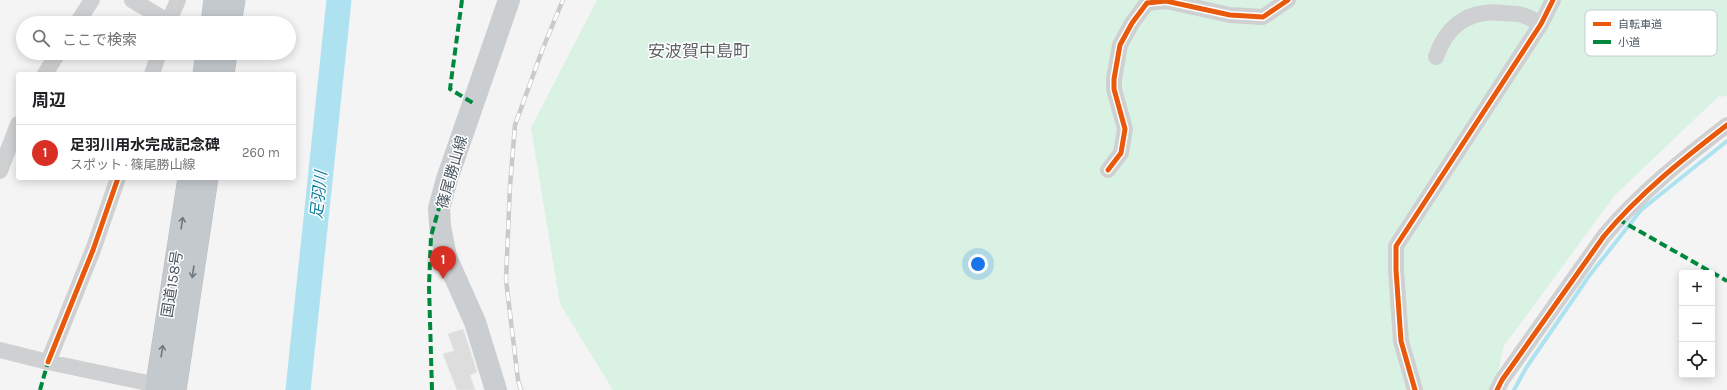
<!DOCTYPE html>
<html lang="ja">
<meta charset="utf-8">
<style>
:root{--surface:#fff;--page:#f6f6f6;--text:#202124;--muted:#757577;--line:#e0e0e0;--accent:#d93025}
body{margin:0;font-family:Karla,"Noto Sans JP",sans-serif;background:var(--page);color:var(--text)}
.controls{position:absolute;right:12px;bottom:12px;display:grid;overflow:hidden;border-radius:4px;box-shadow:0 2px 10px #0003}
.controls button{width:36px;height:36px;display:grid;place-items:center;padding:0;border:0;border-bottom:1px solid var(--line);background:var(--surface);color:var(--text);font:20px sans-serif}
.you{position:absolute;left:978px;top:264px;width:14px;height:14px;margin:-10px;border:3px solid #fff;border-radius:50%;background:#1a73e8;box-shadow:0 0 0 6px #1a73e833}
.badge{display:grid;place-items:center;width:26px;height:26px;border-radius:50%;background:var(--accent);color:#fff;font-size:13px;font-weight:700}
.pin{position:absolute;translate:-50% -33px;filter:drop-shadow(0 1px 2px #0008)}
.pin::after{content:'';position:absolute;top:21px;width:14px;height:12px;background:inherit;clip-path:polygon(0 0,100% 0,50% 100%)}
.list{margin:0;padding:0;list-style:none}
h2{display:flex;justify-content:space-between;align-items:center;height:52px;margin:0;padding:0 16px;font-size:17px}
h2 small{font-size:13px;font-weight:400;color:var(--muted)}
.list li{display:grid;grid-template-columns:26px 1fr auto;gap:12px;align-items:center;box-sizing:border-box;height:56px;padding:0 16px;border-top:1px solid var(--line)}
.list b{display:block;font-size:15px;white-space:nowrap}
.list p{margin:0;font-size:13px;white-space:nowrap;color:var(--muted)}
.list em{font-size:13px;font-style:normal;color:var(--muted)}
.icon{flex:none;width:22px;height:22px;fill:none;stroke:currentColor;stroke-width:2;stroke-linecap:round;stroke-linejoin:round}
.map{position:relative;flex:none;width:1727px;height:390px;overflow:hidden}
.search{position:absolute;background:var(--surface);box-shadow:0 2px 10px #0003;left:16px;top:16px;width:280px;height:44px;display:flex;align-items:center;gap:10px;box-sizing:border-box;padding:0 14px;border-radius:22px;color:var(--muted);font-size:15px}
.panel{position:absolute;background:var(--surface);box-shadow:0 2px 10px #0003;left:16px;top:72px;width:280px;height:108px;border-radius:4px}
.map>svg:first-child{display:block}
.green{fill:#d9f2e3}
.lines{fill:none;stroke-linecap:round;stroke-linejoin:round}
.stream{stroke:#aee2f0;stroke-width:4}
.river{stroke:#aee2f0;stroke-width:25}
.building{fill:#ddddde;stroke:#e5e6e7}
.trunk-casing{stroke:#b9bec3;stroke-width:23}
.minor{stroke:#ced0d2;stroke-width:16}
.primary{stroke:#caced1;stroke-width:22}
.trunk{stroke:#c4c9cd;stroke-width:22}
.rail-casing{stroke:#c9cacc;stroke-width:4.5}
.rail{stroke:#fff;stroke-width:3;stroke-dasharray:9;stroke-linecap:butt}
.quiet{stroke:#00873e;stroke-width:4;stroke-dasharray:8 4;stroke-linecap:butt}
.cycleway-casing{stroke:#fff;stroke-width:8}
.cycleway{stroke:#e8590c;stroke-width:5}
.oneway{stroke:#6f7881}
.labels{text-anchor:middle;stroke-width:3;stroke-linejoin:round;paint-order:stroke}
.street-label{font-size:15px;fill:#4a5661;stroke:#fff}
.water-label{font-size:16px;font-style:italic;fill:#0c7c9b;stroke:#fff}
.quarter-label{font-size:17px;fill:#5f6368;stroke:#fff}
.key{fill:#fff;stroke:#c9ccd0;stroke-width:1}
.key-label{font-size:11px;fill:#4a5661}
</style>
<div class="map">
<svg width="1727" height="390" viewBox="0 0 1727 390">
<rect width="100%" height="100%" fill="#f4f4f4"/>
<path class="green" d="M597,0H1727V96L1718,97L1615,195L1504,346L1494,390H613L560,304L531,128Z"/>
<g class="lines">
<path class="stream" d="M1514,390L1526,368L1589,276L1641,210L1727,141"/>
<path class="river" d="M298,390L339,0"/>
</g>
<path class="building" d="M463,329L477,372L470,375L475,390H457L443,354L454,351L448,334Z"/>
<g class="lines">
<defs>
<path id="trunk" d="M212,23L215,0
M230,23L234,0
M204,74L207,53
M223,74L226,53
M156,390L189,178
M175,390L207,178"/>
</defs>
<use href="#trunk" class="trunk-casing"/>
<path class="minor" d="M132,0L169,22
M77,23L92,0
M168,23L178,0
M1436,57C1447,24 1470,9 1504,13C1510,14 1516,13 1522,15C1529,17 1535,21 1541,24
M45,74L58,53
M152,74L159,53
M1108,170L1121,153L1125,129L1114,89V79L1120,45L1132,23L1147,3L1166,1L1230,15L1263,17L1288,0
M0,171L18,124
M0,350L48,362L167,387
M48,362L93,250L118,178
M1415,390L1401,341L1396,270V246L1541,24L1553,0
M1497,390L1502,380L1604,236C1640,193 1683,159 1727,125"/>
<path class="primary" d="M496,390L475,322L446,257L440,226L439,208L447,179L509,0"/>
<use href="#trunk" class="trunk"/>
<defs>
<path id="rail" d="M521,390L518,380L506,280L510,186L515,125L543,48L563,0"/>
</defs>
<use href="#rail" class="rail-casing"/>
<use href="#rail" class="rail"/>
<path class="quiet" d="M462,0L450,89L473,103
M1618,219L1727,281
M40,390L48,362
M432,390L429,286L431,236L439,208"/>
<defs>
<path id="cycleway" d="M1108,170L1121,153L1125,129L1114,89V79L1120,45L1132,23L1147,3L1166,1L1230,15L1263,17L1288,0
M48,362L93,250L118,178
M1415,390L1401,341L1396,270V246L1541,24L1553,0
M1497,390L1502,380L1604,236C1640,193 1683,159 1727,125"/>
</defs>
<use href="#cycleway" class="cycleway-casing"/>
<use href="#cycleway" class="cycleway"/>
</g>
<defs><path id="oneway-shaft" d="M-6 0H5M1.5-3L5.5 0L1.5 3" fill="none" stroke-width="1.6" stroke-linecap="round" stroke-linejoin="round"/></defs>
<g class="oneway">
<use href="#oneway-shaft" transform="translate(182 223) rotate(-81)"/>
<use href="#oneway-shaft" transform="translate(193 272) rotate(98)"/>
<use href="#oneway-shaft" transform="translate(162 351) rotate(-81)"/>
</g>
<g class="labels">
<g class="street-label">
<text transform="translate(452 172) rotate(-74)" y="5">篠尾勝山線</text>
<text transform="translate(172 284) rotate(-81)" y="5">国道158号</text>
</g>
<g class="water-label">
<text transform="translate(318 195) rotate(-84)" y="6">足羽川</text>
</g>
<g class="quarter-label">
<text x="699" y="57">安波賀中島町</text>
</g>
</g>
<rect x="1585" y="10" width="132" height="46" rx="6" class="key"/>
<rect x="1593" y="22" width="18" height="4" fill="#e8590c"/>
<rect x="1593" y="40" width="18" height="4" fill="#00873e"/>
<g class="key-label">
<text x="1618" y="28">自転車道</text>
<text x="1618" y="46">小道</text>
</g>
</svg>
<div class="controls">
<button>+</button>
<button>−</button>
<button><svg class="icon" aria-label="locate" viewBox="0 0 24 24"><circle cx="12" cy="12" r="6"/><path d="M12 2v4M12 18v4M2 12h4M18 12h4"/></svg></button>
</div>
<div class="you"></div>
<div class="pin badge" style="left:443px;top:279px">1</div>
<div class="search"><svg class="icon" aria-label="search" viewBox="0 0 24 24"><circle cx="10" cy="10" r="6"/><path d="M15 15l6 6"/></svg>ここで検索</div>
<section class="panel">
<h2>周辺<small></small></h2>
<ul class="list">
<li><span class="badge">1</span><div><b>足羽川用水完成記念碑</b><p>スポット · 篠尾勝山線</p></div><em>260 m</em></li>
</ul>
</section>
</div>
